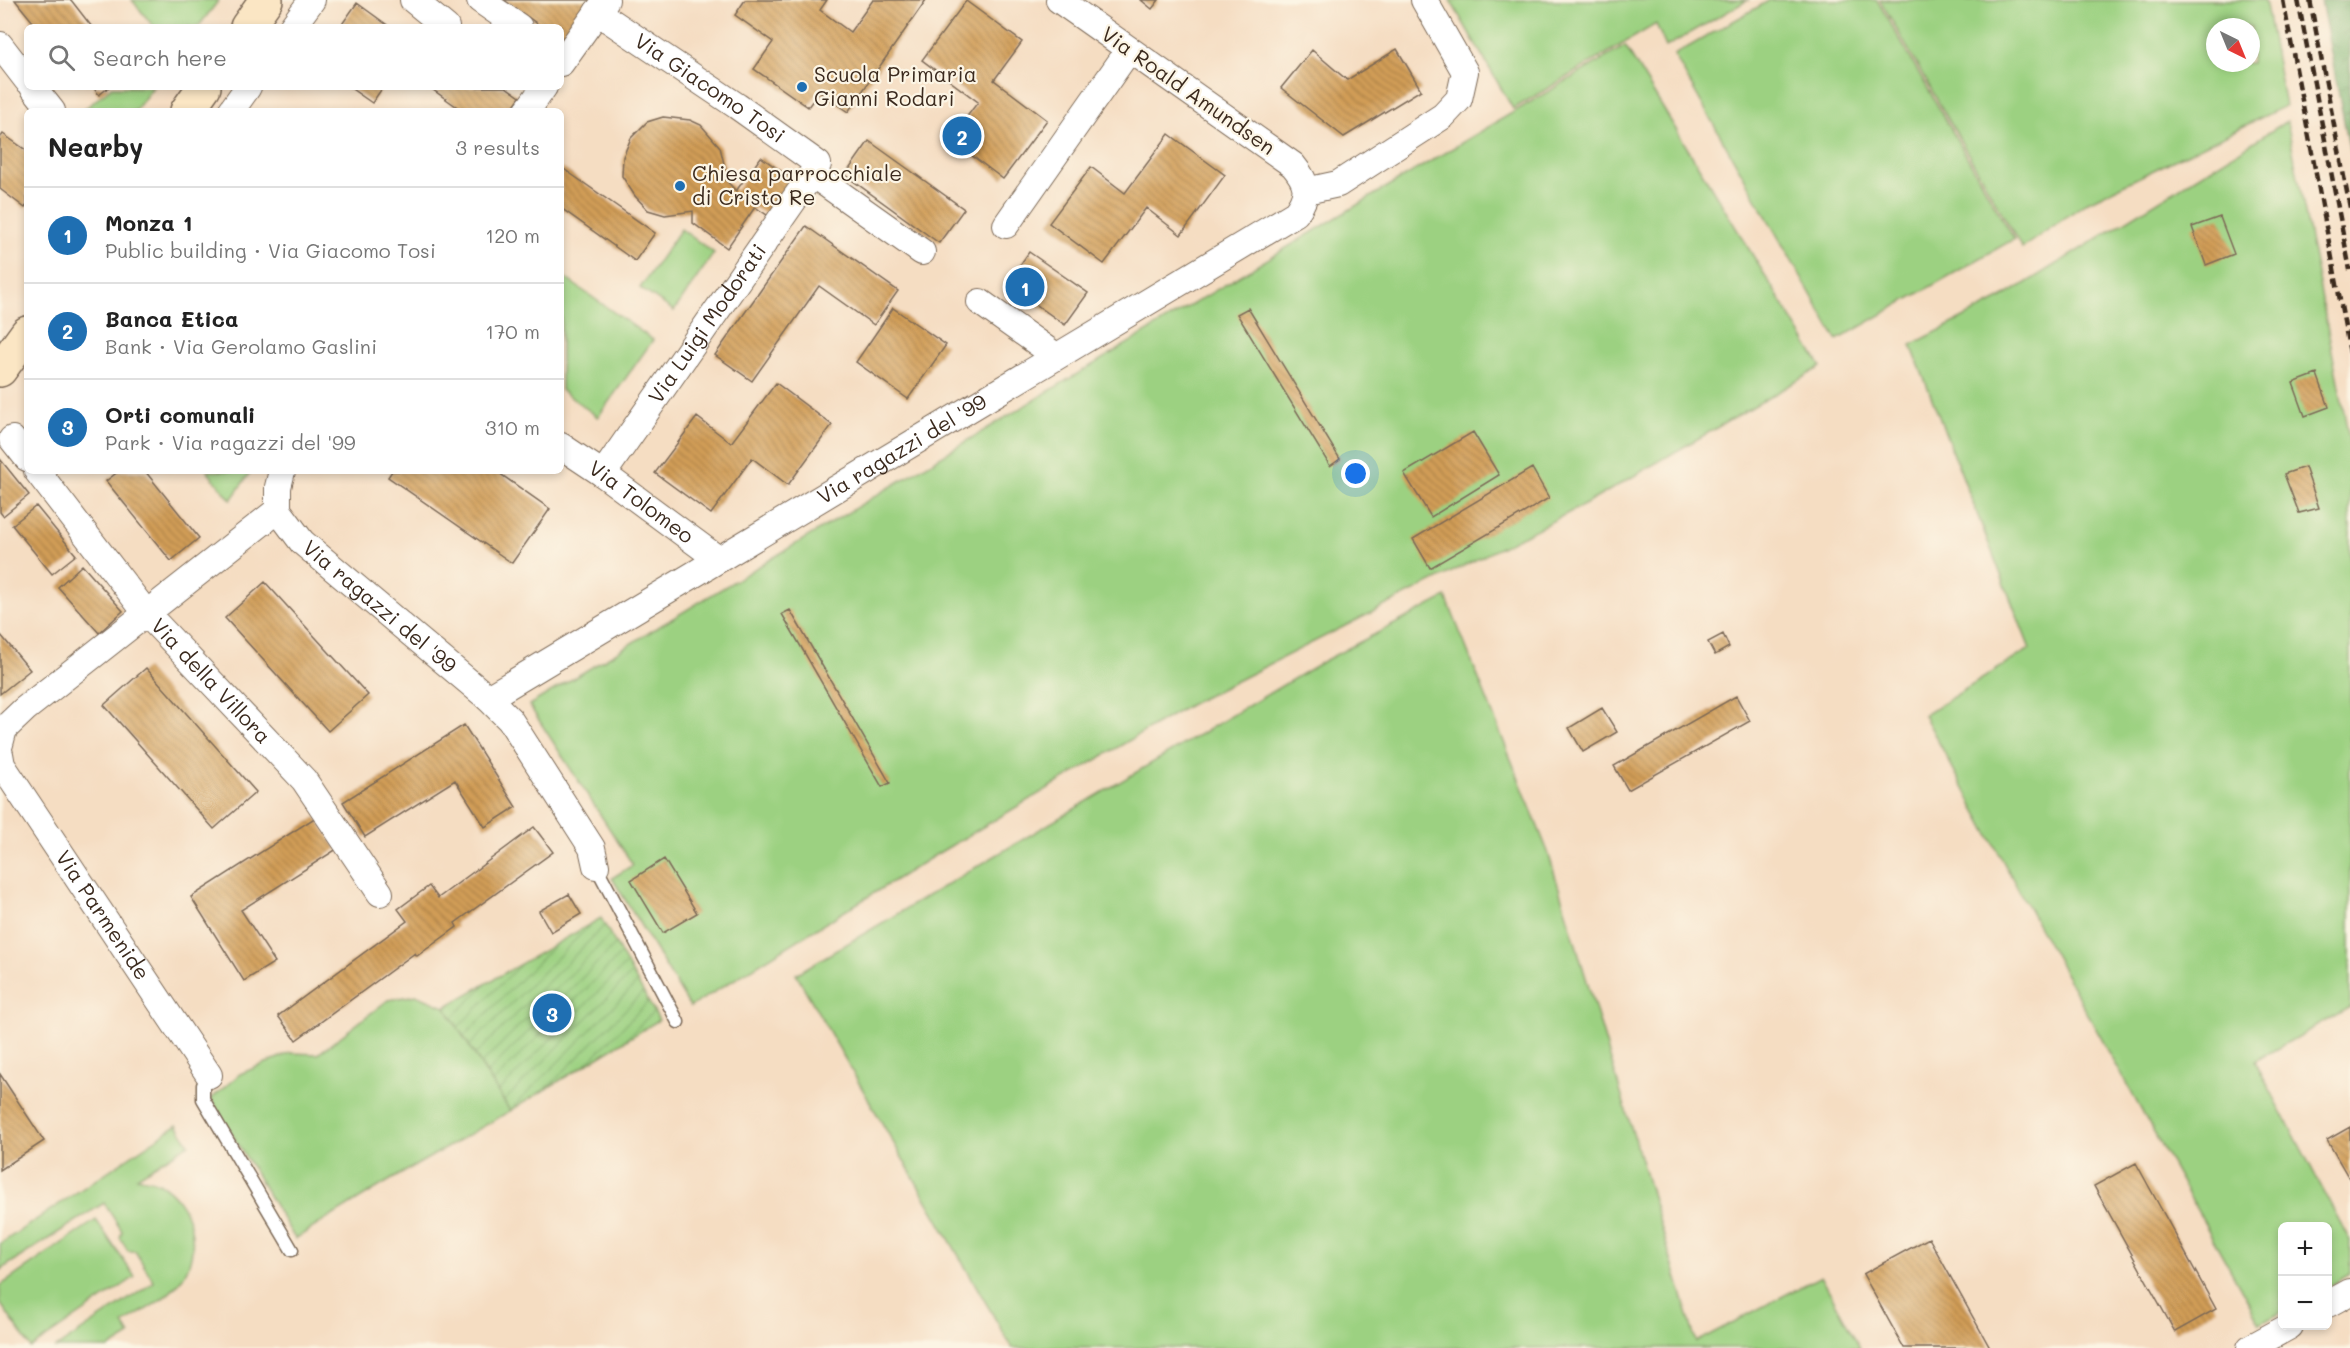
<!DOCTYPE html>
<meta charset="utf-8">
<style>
:root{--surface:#fff;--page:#f6f6f6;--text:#222;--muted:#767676;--line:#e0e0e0;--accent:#1f6fb2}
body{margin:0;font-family:Mali,sans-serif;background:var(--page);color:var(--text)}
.controls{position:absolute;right:18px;bottom:18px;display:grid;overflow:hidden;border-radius:9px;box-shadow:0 3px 9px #0003}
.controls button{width:54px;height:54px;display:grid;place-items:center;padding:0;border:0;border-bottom:2px solid var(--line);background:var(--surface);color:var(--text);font:30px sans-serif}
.compass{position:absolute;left:2206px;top:18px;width:54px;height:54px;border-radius:50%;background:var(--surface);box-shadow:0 3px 9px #0003;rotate:137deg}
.you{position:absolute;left:1356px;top:474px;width:21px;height:21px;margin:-15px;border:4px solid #fff;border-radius:50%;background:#1a73e8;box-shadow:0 0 0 9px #1a73e833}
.badge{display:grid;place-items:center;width:39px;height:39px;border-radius:50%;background:var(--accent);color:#fff;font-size:20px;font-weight:700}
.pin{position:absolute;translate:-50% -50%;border:3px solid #fff;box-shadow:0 2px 6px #0006}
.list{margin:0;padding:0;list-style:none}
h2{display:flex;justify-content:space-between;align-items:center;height:78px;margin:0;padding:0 24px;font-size:26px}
h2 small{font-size:20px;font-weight:400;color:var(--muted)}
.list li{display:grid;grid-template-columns:39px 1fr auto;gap:18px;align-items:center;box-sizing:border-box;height:96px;padding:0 24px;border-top:2px solid var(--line)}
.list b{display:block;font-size:22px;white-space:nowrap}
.list p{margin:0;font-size:20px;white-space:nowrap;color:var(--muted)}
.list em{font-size:20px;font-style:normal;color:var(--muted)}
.icon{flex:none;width:33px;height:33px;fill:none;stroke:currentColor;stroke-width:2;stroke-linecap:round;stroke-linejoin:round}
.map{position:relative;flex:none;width:2350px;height:1348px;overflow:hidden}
.search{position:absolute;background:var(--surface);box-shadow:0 3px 9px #0003;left:24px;top:24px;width:540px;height:66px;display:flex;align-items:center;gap:15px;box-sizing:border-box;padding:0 21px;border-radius:9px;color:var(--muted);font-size:22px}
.panel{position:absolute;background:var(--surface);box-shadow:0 3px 9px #0003;left:24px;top:108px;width:540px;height:366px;border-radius:9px}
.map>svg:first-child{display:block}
.green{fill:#9cd181;stroke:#6c7e50;stroke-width:1.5;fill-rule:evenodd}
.forest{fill:url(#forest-crowns);stroke:#5c6e46;stroke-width:1.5}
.garden{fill:url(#garden-furrows);stroke:#6c7e50;stroke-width:1.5}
.building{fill:url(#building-back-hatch)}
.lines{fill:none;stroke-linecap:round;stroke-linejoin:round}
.lane-casing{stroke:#7c6957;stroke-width:15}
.street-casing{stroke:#7c6957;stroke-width:28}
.secondary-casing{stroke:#7c6957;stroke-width:36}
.lane{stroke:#fff;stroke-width:12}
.street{stroke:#fff;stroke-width:26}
.secondary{stroke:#fbe6c4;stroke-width:33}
.rail{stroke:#3b2a1e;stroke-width:4.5;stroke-dasharray:9 4.5;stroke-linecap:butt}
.poi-dot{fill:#1f6fb2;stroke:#fcf5e5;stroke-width:2}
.labels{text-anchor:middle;stroke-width:4.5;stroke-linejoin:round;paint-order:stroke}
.poi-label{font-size:21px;fill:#3b2a1e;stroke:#fcf5e5;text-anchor:start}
.street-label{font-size:21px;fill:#3b2a1e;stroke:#fcf5e5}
</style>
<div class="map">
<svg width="2350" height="1348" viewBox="0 0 2350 1348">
<defs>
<pattern id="forest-crowns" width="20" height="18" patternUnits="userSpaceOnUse" patternTransform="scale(1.5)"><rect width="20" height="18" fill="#7db36f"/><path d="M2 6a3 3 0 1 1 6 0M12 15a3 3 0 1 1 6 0" fill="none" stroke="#68925b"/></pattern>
<pattern id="garden-furrows" width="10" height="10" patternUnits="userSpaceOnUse" patternTransform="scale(1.5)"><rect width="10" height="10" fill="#9cd181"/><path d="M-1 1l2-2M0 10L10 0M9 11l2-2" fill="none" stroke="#80aa69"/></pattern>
<pattern id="building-back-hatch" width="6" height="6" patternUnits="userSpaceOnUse" patternTransform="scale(1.5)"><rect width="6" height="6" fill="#d19d57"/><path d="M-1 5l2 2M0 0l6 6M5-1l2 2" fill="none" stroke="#ab8047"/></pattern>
</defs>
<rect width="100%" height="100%" fill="#fcf5e5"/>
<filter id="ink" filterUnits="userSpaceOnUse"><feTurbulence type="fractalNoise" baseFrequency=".0167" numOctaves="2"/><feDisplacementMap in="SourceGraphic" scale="12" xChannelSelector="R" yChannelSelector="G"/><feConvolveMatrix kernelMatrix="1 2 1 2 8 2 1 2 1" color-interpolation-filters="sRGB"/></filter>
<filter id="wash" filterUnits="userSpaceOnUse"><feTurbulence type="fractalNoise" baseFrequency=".008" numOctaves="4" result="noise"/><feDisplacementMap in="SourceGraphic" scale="24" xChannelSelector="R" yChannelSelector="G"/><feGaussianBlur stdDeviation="1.35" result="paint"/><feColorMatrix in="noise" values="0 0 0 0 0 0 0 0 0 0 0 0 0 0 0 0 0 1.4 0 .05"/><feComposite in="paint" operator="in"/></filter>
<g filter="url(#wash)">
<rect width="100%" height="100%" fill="#f5ddc2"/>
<path class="green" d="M132,0H219L198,27H154Z
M1450,0H1748L1666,47L1656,24L1513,109Z
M1770,0H1877L2014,239L1837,340L1674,55Z
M1880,0H2265L2285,106L2086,203L2022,248ZM2215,27H2251V63H2215Z
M1625,46L1821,367L1586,504L1191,704L937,854L690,1007L612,878L633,865L529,705L1387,187Z
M112,87H153L135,111H82Z
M2287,121L2350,443V1007L2255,1061L2350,1241V1274L2328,1287V1226H2282V1311L2260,1323L2023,898L1924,715L2030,649L1911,345L2000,299Z
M681,229L714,253L674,311L640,288Z
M561,275L653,340L598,417L561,390Z
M207,471H251L231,500Z
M1446,597L1548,852L1696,1342L1821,1276L1860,1348H1012L796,974L1322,662Z
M416,995L445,1007L510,1111L382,1185L295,1239L211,1099L240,1074L290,1053L318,1054L388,1000Z
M177,1125L189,1144L137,1177C144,1179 153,1180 159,1183C192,1202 203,1248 181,1280C168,1299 142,1311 123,1324L130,1335L109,1348H56L154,1282L135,1251H128L120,1238L122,1231L104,1203L0,1270V1244Z
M96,1220L135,1277L31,1348L0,1303V1286Z"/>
<path class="forest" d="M2321,0H2350V153Z"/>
<path class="garden" d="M601,918L659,1020L510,1111L445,1007Z"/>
<g id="blocks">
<path class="building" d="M15,0H71L92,27H37Z
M504,0H591L561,42V27H542Z
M745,0H827L820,10L850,32L873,0H926L848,112L819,92L808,107L754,69L773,42L735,15Z
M1141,0H1159L1152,9Z
M966,1L1022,42L994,80L1047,120L1003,179L950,139L978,102L922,60Z
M357,3L390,27H340Z
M1397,49L1421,90L1344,137L1281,88L1312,50L1347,80Z
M93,87H109L99,95Z
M349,87H383L372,103Z
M429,87H506L520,97L510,111H463Z
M663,117L690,120L701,125L720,147L725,168L724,178L736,191L761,157L795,181L770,217L755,207L727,248L693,223V211L665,215L648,210L635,196L622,176L623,157L631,138L647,122Z
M3,134L27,151V205L25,208L0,189V138Z
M1169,134L1225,175L1181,235L1146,208L1104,264L1049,223L1091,167L1125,193Z
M869,141L964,209L939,243L845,175Z
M561,167L655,233L635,261L561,208Z
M2220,217L2234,254L2206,265L2192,227Z
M806,226L898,291L874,325L819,286L752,381L715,355Z
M1029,252L1088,293L1065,325L1007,284Z
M893,308L946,345L908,399L856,362Z
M1248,308L1340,459L1330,466L1237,314Z
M2317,374L2329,407L2305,416L2293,383Z
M776,383L832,425L788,485L752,458L711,514L655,473L697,417L731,443Z
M1473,432L1499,475L1431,517L1404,473Z
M0,459L29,495L3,516L0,512Z
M2305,467L2319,508L2299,513L2284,474Z
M1532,468L1549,498L1430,568L1413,539Z
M119,471H145L199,538L171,561L106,481Z
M392,471H496L550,509L512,563L388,477Z
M36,506L76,555L52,574L12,525Z
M82,565L123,611L99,633L58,587Z
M265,582L368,695L328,731L225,618Z
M790,610L890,783L882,787L782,614Z
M0,634L30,670L0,694Z
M1723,634L1729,647L1715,655L1708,642Z
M146,668L256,792L214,829L104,705Z
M1736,696L1750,721L1628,790L1614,766Z
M1602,708L1617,732L1583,752L1569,728Z
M464,725L516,807L485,827L455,780L365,837L343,802Z
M316,817L337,849L241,910L275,962L244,981L191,897Z
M534,827L553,852L455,923L457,927L417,956L415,953L296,1040L278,1016L407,921L398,909L429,886L438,898Z
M664,859L697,913L663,933L631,880Z
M569,894L581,914L551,932L539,911Z
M0,1074L44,1141L0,1170Z
M2350,1127V1180L2327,1140Z
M2136,1163L2216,1309L2175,1332L2094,1186Z
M1929,1238L1990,1348H1904L1863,1274Z"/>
</g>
</g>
<g filter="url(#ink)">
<use href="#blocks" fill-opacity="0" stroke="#7c6957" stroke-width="1.5"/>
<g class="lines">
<defs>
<path id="lane" d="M596,866L678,1022
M209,1075L203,1085V1099L292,1250"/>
<g id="street">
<path d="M413,0L446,27"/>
<path d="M480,0L519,27"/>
<path id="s1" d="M597,12L737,106L818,164L812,174L922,252"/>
<path d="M292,27L312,0"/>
<path d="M0,45L27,80"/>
<path d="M561,63L606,0"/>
<path d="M33,87L52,111"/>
<path d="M231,111L248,87"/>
<path d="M527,111L544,87"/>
<path d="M1306,191L1338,184L1443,116L1459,99L1465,72L1424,0"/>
<path d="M1006,225L1129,50"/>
<path d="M980,302L1056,356"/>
<path d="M12,439L27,458"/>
<path id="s2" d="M561,446L603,474L718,559"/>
<path id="s3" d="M37,471L147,614L304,780L380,893"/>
<path id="s4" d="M603,474L812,174"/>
<path id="s5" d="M278,510L302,542L488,698L510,720L592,848L596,866"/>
<path d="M278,510V487L282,471"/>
<path id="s6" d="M488,698L1296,213C1310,193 1308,183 1293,165L1059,0"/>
<path d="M0,744L4,729L25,709L278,510"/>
<path id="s7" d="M0,754L2,765L209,1075"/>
<path d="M2328,1304L2350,1292"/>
<path d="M2250,1348L2290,1326"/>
</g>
<path id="secondary" d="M247,27L266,0
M187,111L204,87
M0,370L27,333"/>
</defs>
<use href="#lane" class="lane-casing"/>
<use href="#street" class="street-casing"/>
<use href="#secondary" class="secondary-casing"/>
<use href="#lane" class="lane"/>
<use href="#street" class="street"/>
<use href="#secondary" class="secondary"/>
<path class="rail" d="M2283,0L2350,353
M2298,0L2350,270
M2310,0L2350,208"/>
</g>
</g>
<g class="poi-dot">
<circle cx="802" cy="87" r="6"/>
<circle cx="680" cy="186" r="6"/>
</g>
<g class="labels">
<g class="poi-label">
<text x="814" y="82">Scuola Primaria<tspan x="814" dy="24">Gianni Rodari</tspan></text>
<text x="692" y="181">Chiesa parrocchiale<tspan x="692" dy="24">di Cristo Re</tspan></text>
</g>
<g class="street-label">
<text dy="7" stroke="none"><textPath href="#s1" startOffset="136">Via Giacomo Tosi</textPath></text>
<text transform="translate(1188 91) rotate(35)" y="7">Via Roald Amundsen</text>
<text dy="7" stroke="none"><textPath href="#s4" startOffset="183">Via Luigi Modorati</textPath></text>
<text dy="7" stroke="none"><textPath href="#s6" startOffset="483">Via ragazzi del '99</textPath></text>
<text dy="7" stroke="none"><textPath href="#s2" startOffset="98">Via Tolomeo</textPath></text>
<text dy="7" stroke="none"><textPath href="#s5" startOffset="141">Via ragazzi del '99</textPath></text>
<text dy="7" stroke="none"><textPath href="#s3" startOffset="273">Via della Villora</textPath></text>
<text dy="7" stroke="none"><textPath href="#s7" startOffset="192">Via Parmenide</textPath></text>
</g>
</g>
</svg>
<div class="controls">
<button>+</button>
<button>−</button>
</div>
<svg class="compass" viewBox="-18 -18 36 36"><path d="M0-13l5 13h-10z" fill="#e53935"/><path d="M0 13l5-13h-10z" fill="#767676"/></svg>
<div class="you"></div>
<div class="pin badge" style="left:1025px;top:287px">1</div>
<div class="pin badge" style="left:962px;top:136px">2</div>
<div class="pin badge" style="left:552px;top:1013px">3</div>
<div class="search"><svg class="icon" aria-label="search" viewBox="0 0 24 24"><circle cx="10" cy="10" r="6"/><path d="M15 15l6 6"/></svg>Search here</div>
<section class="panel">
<h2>Nearby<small>3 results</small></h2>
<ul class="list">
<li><span class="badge">1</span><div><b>Monza 1</b><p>Public building · Via Giacomo Tosi</p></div><em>120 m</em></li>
<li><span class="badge">2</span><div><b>Banca Etica</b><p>Bank · Via Gerolamo Gaslini</p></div><em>170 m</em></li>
<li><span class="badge">3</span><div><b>Orti comunali</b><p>Park · Via ragazzi del '99</p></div><em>310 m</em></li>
</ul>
</section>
</div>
